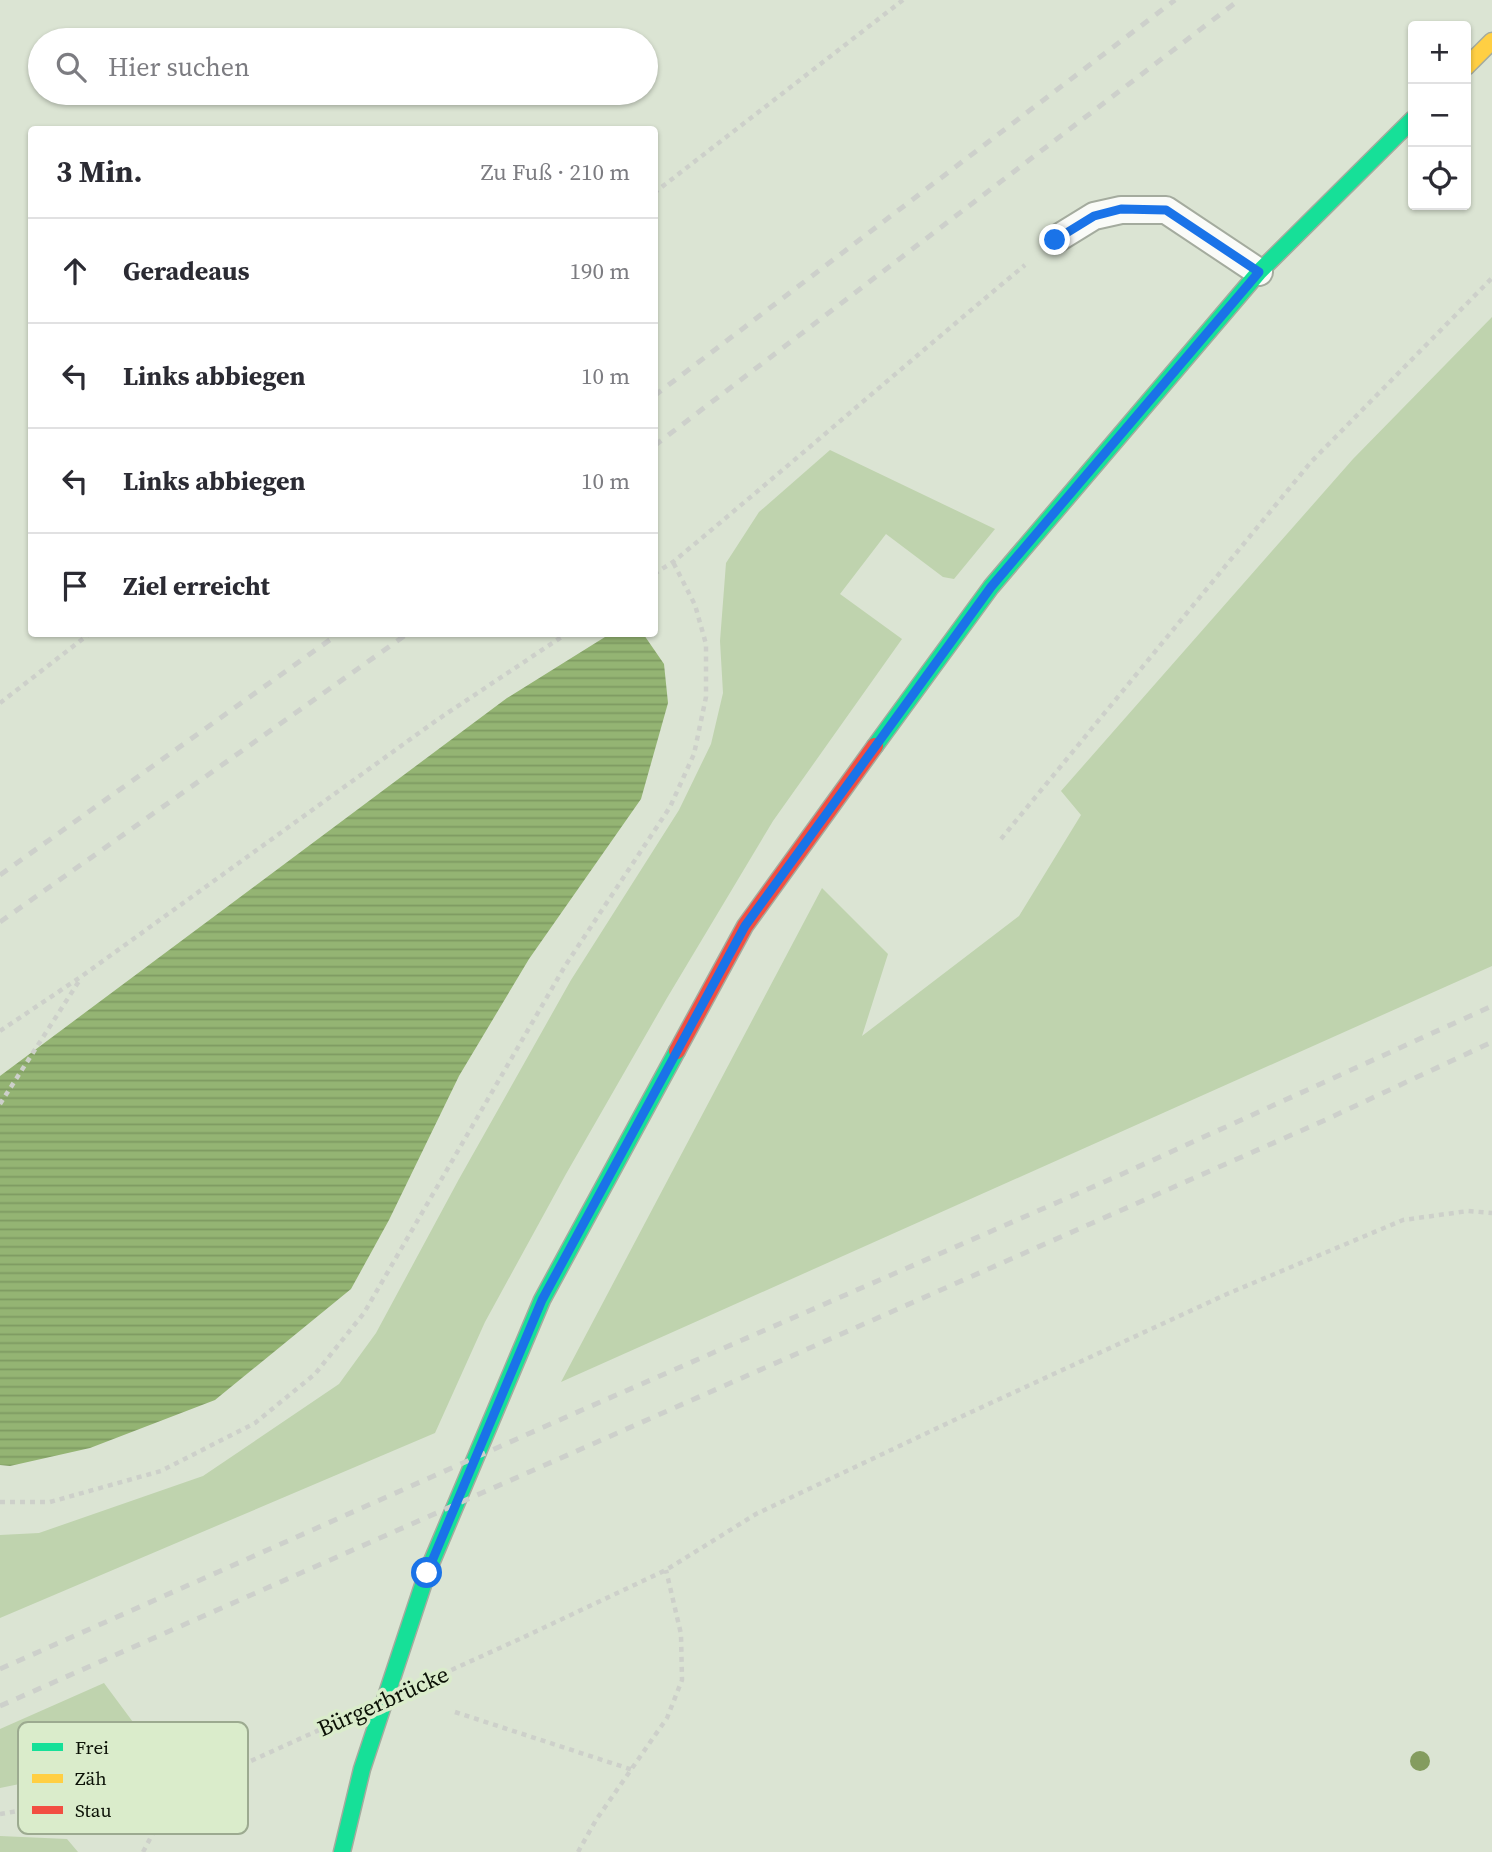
<!DOCTYPE html>
<html lang="de">
<meta charset="utf-8">
<style>
:root{--surface:#fff;--page:#f2f2f3;--text:#2b2b33;--muted:#7c7c81;--line:#e1e1e2}
body{margin:0;font-family:"Source Serif 4",serif;background:var(--page);color:var(--text)}
.controls{position:absolute;right:21px;top:21px;display:grid;overflow:hidden;border-radius:7px;box-shadow:0 2px 5px #0004}
.controls button{width:63px;height:63px;display:grid;place-items:center;padding:0;border:0;border-bottom:2px solid var(--line);background:var(--surface);color:var(--text);font:35px sans-serif}
.stop{position:absolute;width:21px;height:21px;margin:-16px;border:5px solid #1a73e8;border-radius:50%;background:#fff}
.stop.end{background:#1a73e8;border-color:#fff;box-shadow:0 2px 7px #0008}
.list{margin:0;padding:0;list-style:none}
h2{display:flex;justify-content:space-between;align-items:center;height:91px;margin:0;padding:0 28px;font-size:30px}
h2 small{font-size:23px;font-weight:400;color:var(--muted)}
.list li{display:grid;grid-template-columns:46px 1fr auto;gap:21px;align-items:center;box-sizing:border-box;height:105px;padding:0 28px;border-top:2px solid var(--line)}
.list b{display:block;font-size:26px;white-space:nowrap}
.list em{font-size:23px;font-style:normal;color:var(--muted)}
.icon{flex:none;width:38px;height:38px;fill:none;stroke:currentColor;stroke-width:2;stroke-linecap:round;stroke-linejoin:round}
.map{position:relative;flex:none;width:1492px;height:1852px;overflow:hidden}
.search{position:absolute;background:var(--surface);box-shadow:0 2px 5px #0004;left:28px;top:28px;width:630px;height:77px;display:flex;align-items:center;gap:18px;box-sizing:border-box;padding:0 24px;border-radius:38px;color:var(--muted);font-size:26px}
.panel{position:absolute;background:var(--surface);box-shadow:0 2px 5px #0004;left:28px;top:126px;width:630px;height:511px;border-radius:7px}
.map>svg:first-child{display:block}
.green{fill:#bfd3ae}
.water{fill:url(#water-rules)}
.lines{fill:none;stroke-linecap:round;stroke-linejoin:round}
.lane-casing{stroke:#a4ab9e;stroke-width:30}
.fast-casing{stroke:#a4ab9e;stroke-width:19}
.slow-casing{stroke:#a4ab9e;stroke-width:19}
.jam-casing{stroke:#a4ab9e;stroke-width:19}
.path{stroke:#cdd0ca;stroke-width:4.5;stroke-dasharray:5 5;stroke-linecap:butt}
.lane{stroke:#fafbf8;stroke-width:26}
.fast{stroke:#16e098;stroke-width:16}
.slow{stroke:#ffcf43;stroke-width:16}
.jam{stroke:#f24e42;stroke-width:16}
.rail{stroke:#cdd0cb;stroke-width:5;stroke-dasharray:9 9;stroke-linecap:butt}
.path-bridge{stroke:#cdd0ca;stroke-width:4.5;stroke-dasharray:5 5;stroke-linecap:butt}
.tree{fill:#849c5f}
.route{stroke:#1a73e8;stroke-width:9}
.labels{text-anchor:middle;stroke-width:7;stroke-linejoin:round;paint-order:stroke}
.street-label{font-size:23px;fill:#0b1106;stroke:#daeccb}
.key{fill:#daeccb;stroke:#9caa90;stroke-width:2}
.key-label{font-size:19px;fill:#0b1106}
</style>
<div class="map">
<svg width="1492" height="1852" viewBox="0 0 1492 1852">
<defs>
<pattern id="water-rules" width="6" height="5" patternUnits="userSpaceOnUse" patternTransform="scale(1.75)"><rect width="6" height="5" fill="#94b473"/><path d="M0 2.5h6" fill="none" stroke="#7e9a62"/></pattern>
</defs>
<rect width="100%" height="100%" fill="#dbe4d3"/>
<path class="green" d="M1492,317V966L561,1382L822,888L888,954L862,1036L1019,916L1081,815L1061,791L1353,459Z
M830,450L995,529L954,579L943,577L886,534L840,594L902,639L773,821L667,998L566,1174L485,1322L435,1433L0,1618V1535L39,1533L203,1476L339,1384L376,1333L459,1179L571,980L679,810L711,744L723,693L720,641L726,563L759,512Z
M104,1683L173,1776L155,1790L93,1769L0,1788V1729Z
M0,1836L67,1839L78,1852H0Z"/>
<path class="water" d="M644,635L664,664L668,703L641,799L529,959L459,1076L389,1220L351,1289L215,1400L90,1448L10,1466L0,1465V1076L507,698L605,637Z"/>
<g class="lines">
<defs>
<path id="lane" d="M1055,240L1094,216L1121,210H1166L1259,272"/>
<path id="fast" d="M875,746L991,587L1259,272L1413,119
M342,1852L362,1769L427,1573L542,1300L677,1051"/>
<path id="slow" d="M1466,67L1492,41"/>
<path id="jam" d="M677,1051L745,926L875,746"/>
</defs>
<use href="#lane" class="lane-casing"/>
<use href="#fast" class="fast-casing"/>
<use href="#slow" class="slow-casing"/>
<use href="#jam" class="jam-casing"/>
<path class="path" d="M654,193L903,0
M654,574L673,562C791,464 907,363 1025,265
M0,703L89,634
M1001,839L1311,462L1492,278
M0,1031L82,976L437,720L566,634
M0,1104L81,978
M0,1502H50L161,1471L255,1423L315,1374L364,1313L565,966L670,807L694,754L706,697V644L695,605L673,562
M524,1637L666,1570L756,1514L967,1414L1227,1294L1403,1220L1468,1211L1492,1213
M455,1712L633,1770
M0,1814L54,1805L107,1807L161,1818
M143,1852L161,1818L205,1786L242,1765
M578,1852L596,1820L667,1718L682,1680L681,1634L666,1570"/>
<use href="#lane" class="lane"/>
<use href="#fast" class="fast"/>
<use href="#slow" class="slow"/>
<use href="#jam" class="jam"/>
<path class="rail" d="M654,396L1175,0
M654,446L1239,0
M0,875L338,634
M0,922L407,634
M0,1669L582,1410L1120,1175L1492,1006
M0,1706L1323,1121L1492,1042"/>
<path class="path-bridge" d="M242,1765L524,1637"/>
</g>
<circle class="tree" cx="1420" cy="1761" r="10"/>
<g class="lines">
<path class="route" d="M427,1573L542,1300L745,926L991,587L1259,272L1166,210L1121,209L1094,216L1055,240"/>
</g>
<g class="labels">
<g class="street-label">
<text transform="translate(383 1701) rotate(-24)" y="8">Bürgerbrücke</text>
</g>
</g>
<rect x="18" y="1722" width="230" height="112" rx="10" class="key"/>
<rect x="32" y="1743" width="31" height="8" fill="#16e098"/>
<rect x="32" y="1774" width="31" height="9" fill="#ffcf43"/>
<rect x="32" y="1806" width="31" height="8" fill="#f24e42"/>
<g class="key-label">
<text x="75" y="1754">Frei</text>
<text x="75" y="1785">Zäh</text>
<text x="75" y="1817">Stau</text>
</g>
</svg>
<div class="controls">
<button>+</button>
<button>−</button>
<button><svg class="icon" aria-label="locate" viewBox="0 0 24 24"><circle cx="12" cy="12" r="6"/><path d="M12 2v4M12 18v4M2 12h4M18 12h4"/></svg></button>
</div>
<div class="stop" style="left:427px;top:1573px"></div>
<div class="stop end" style="left:1055px;top:240px"></div>
<div class="search"><svg class="icon" aria-label="search" viewBox="0 0 24 24"><circle cx="10" cy="10" r="6"/><path d="M15 15l6 6"/></svg>Hier suchen</div>
<section class="panel">
<h2>3 Min.<small>Zu Fuß · 210 m</small></h2>
<ul class="list">
<li><svg class="icon" aria-label="ahead" viewBox="0 0 24 24"><path d="M12 20V5M6 11l6-6 6 6"/></svg><div><b>Geradeaus</b></div><em>190 m</em></li>
<li><svg class="icon" aria-label="left" viewBox="0 0 24 24"><path d="M17 20v-9H6M10 6l-5 5 5 5"/></svg><div><b>Links abbiegen</b></div><em>10 m</em></li>
<li><svg class="icon" aria-label="left" viewBox="0 0 24 24"><path d="M17 20v-9H6M10 6l-5 5 5 5"/></svg><div><b>Links abbiegen</b></div><em>10 m</em></li>
<li><svg class="icon" aria-label="arrive" viewBox="0 0 24 24"><path d="M6 21V4h12l-3 4 3 4H6"/></svg><div><b>Ziel erreicht</b></div></li>
</ul>
</section>
</div>
